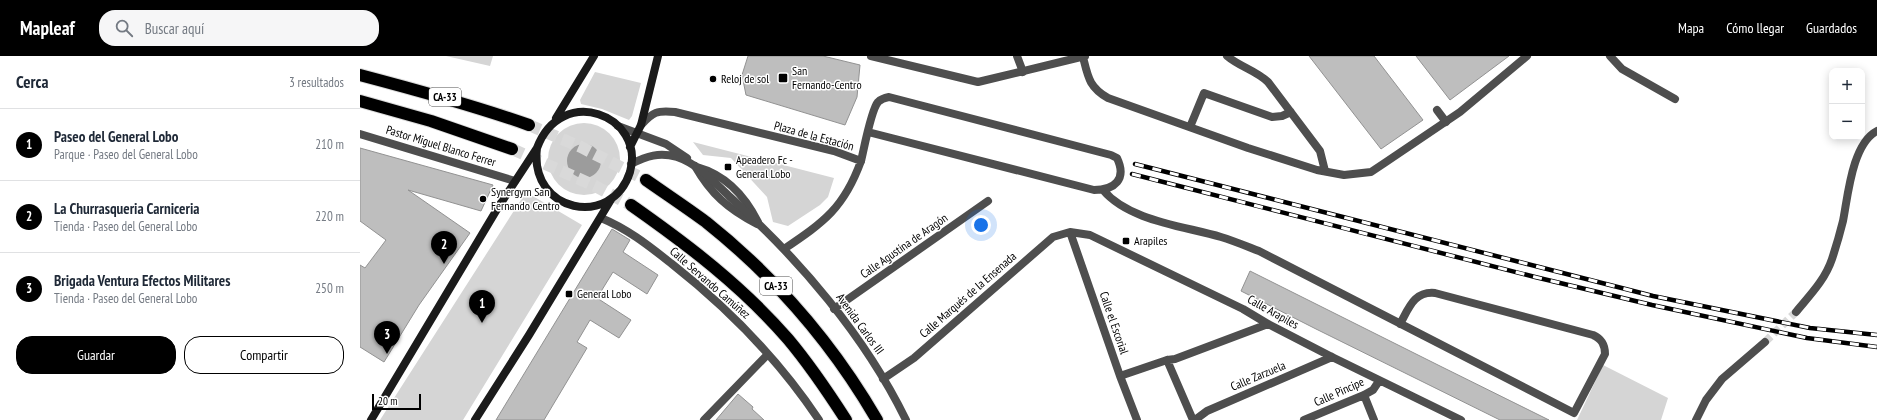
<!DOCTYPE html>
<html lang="es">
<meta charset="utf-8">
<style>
:root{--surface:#fff;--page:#f6f6f7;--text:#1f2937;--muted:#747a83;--line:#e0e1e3;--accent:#000}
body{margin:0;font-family:"PT Sans Narrow",sans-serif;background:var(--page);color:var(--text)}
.controls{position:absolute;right:12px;top:12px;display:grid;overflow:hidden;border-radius:8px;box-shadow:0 2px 10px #0003}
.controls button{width:36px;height:36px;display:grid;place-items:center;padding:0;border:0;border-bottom:1px solid var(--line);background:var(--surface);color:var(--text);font:20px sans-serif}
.scale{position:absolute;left:12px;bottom:10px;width:49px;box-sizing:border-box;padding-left:4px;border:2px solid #000;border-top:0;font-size:11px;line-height:14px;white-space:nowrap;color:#000;-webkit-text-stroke:3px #fff;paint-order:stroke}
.you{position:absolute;left:621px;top:169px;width:14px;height:14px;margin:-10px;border:3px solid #fff;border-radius:50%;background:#1a73e8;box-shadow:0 0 0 6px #1a73e833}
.badge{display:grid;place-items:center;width:26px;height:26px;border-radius:50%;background:var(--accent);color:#fff;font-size:13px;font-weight:700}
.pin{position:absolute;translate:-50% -33px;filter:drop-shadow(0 1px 2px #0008)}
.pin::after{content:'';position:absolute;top:21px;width:14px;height:12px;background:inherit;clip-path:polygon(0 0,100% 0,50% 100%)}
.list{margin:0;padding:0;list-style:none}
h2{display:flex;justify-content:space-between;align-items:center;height:52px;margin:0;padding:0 16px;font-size:17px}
h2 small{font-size:13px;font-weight:400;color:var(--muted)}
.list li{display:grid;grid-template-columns:26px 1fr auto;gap:12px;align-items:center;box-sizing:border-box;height:72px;padding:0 16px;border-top:1px solid var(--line)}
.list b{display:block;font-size:15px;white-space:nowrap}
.list p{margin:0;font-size:13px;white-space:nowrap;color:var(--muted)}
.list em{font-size:13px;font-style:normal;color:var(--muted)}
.actions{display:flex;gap:8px;padding:12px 16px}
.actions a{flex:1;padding:9px 0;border:1px solid var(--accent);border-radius:16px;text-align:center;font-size:14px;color:var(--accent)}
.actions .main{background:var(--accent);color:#fff}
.icon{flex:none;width:22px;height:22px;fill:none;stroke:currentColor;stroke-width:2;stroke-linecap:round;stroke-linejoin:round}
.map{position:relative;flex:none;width:1517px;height:364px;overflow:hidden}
header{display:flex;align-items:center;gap:24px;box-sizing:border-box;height:56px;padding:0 20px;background:var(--accent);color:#fff}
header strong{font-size:19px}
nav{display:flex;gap:22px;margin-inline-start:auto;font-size:14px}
.search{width:280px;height:36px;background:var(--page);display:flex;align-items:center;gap:10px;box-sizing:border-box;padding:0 14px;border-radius:16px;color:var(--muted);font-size:15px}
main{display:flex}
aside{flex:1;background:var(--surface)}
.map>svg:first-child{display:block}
.green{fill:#d5d5d5}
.water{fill:#9c9c9c}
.building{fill:#bebebe;stroke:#929292}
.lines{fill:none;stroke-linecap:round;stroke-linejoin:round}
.street-tunnel{stroke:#d9d9d9;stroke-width:8;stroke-dasharray:8 4;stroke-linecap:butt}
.highway-tunnel{stroke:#d9d9d9;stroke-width:12;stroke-dasharray:12 6;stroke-linecap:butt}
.highway-casing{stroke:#dbdbdb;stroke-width:14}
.lane{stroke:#4e4e4e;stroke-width:8}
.street{stroke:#4e4e4e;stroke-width:8}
.secondary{stroke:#1b1b1b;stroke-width:8}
.highway{stroke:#000;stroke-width:12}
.rail-casing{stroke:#000;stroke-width:4.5}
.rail{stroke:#fff;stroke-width:3;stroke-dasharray:9;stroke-linecap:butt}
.poi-dot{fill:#000;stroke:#fff;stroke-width:1.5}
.labels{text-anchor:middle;stroke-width:3;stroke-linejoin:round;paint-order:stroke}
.shield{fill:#fff;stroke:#4c4c4c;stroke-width:1}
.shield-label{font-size:11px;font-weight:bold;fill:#000}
.poi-label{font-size:12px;fill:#000;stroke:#fff;text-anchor:start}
.street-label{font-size:12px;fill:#000;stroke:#fff}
</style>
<header>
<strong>Mapleaf</strong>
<div class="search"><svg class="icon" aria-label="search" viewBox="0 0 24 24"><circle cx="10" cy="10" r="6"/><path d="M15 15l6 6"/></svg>Buscar aquí</div>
<nav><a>Mapa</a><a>Cómo llegar</a><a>Guardados</a></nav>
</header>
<main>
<aside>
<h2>Cerca<small>3 resultados</small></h2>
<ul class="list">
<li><span class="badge">1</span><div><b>Paseo del General Lobo</b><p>Parque · Paseo del General Lobo</p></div><em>210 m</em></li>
<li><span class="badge">2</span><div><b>La Churrasqueria Carniceria</b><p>Tienda · Paseo del General Lobo</p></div><em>220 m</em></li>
<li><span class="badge">3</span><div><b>Brigada Ventura Efectos Militares</b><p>Tienda · Paseo del General Lobo</p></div><em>250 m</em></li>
</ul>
<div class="actions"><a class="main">Guardar</a><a>Compartir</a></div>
</aside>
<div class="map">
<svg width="1517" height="364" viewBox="0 0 1517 364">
<rect width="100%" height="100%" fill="#fff"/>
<path class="green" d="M86,0H133L130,10Z
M235,16L281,27L272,60L269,64L242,53L221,48L220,44Z
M188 103a36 36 0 1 1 72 0a36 36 0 1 1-72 0Z
M333,86L474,122L468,141L460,149L428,170L413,166L407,141L371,102L343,99Z
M166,136L222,169L103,364H20Z
M1243,309L1308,342L1301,364H1217Z"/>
<path class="water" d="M207 105a17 17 0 1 1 34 0a17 17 0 1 1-34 0Z"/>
<path class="building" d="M388,0H463L500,9L497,41L485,69L386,39L382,19Z
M949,0H1014L1063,64L1021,93Z
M1056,0H1149L1090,44Z
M0,92L133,129L121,155L48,134L110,177L59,249L24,306L0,291V209L5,212L26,184L0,165Z
M252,173L270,184L263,196L298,219L287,238L253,216L237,242L271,264L259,282L230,264L217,286L227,292L184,364H136Z
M890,215L1080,310L1189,364H1140L956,273L881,235Z
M378,338L393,351L392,353L404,364H356Z"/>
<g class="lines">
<path class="street-tunnel" d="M1405,286L1436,256"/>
<path class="highway-tunnel" d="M169,69L221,91L286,124
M152,93L235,130L271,149"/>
<defs>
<path id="highway" d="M0,19C57,34 113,49 169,69
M0,45L71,65L152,93
M286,124C306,138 327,152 346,166C415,221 473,288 517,364
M271,149C328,189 382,230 428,283C449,308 468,336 486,364"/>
</defs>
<use href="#highway" class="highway-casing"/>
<path class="lane" d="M511,0L618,26L725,0
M657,0L663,16
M867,0C880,11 895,14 908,26L960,95L965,115
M1250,0L1262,13L1315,43
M723,1C728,21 729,31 748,42L888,92L957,114L984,119L1011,116L1026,106L1100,56L1167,0
M830,71L844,37L912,61L922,60L931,56
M501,105C504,93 511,54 518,46C521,43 524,42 529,41L751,99L757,102C767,123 755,134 734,134L508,76
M335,110C351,138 368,153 397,168
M337,111C366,119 385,140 398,166
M743,134C769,165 824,170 861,181C874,185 886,190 899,195L1214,357L1245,298C1245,289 1242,283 1233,279L1075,237C1054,235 1049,252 1040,268"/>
<path class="street" d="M1077,54L1086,66
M281,69C293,56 297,54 315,56L474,95L501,105C484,152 464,166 424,193
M258,70L306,88L327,102
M0,78L155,125
M271,108C287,100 299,96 317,101C338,108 354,126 370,141C439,203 505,280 546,364
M241,162C268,173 289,190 312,208C368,252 419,304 459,364
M710,176L760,320L777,364
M474,253L628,145
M1436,256C1450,239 1465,224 1472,203C1476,191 1480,177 1483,165C1488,140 1492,88 1517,75
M807,304L833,364
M760,320L807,304L815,303L908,268
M523,323L554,302L693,181L710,176L730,179L883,253L908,268L972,301L1101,364
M1004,339L1014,364
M344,364L408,298
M835,364L847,355L972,301
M944,364L1004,339L1013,334L1019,325
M1336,364L1346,344L1362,323L1405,286"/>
<path class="secondary" d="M196,62L234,0
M270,91L281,69L298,0
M11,364L139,150L177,92C201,27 286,59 270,116C252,173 169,157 177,92
M115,364L169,279L252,142"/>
<use href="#highway" class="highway"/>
<defs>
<path id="rail" d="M775,108L1293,240L1450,272L1517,279
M772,118L1175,221L1292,249L1447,282L1517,291"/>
</defs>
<use href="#rail" class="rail-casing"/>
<use href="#rail" class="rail"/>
</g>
<g class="poi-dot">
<rect x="418" y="17" width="10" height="10" rx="2"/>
<circle cx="353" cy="23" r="4"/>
<rect x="364" y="107" width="8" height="8" rx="2"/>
<circle cx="123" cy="143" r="4"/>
<rect x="762" y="181" width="8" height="8" rx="2"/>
<rect x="205" y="234" width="8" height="8" rx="2"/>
</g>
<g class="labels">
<g class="shield">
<rect x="69" y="32" width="32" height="18" rx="3"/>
<rect x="400" y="221" width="32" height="18" rx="3"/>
</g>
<g class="shield-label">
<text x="85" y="45">CA-33</text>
<text x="416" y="234">CA-33</text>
</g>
<g class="poi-label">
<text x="432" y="19">San<tspan x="432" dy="14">Fernando-Centro</tspan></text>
<text x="361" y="27">Reloj de sol</text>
<text x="376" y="108">Apeadero Fc -<tspan x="376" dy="14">General Lobo</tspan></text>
<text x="131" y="140">Synergym San<tspan x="131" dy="14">Fernando Centro</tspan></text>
<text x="774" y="189">Arapiles</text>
<text x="217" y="242">General Lobo</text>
</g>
<g class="street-label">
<text transform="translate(454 80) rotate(15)" y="4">Plaza de la Estación</text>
<text transform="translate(81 90) rotate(17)" y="4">Pastor Miguel Blanco Ferrer</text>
<text transform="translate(544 190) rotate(-35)" y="4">Calle Agustina de Aragón</text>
<text transform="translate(350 227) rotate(41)" y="4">Calle Servando Camúñez</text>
<text transform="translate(608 239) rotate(-41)" y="4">Calle Marqués de la Ensenada</text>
<text transform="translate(913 256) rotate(29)" y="4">Calle Arapiles</text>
<text transform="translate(754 267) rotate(71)" y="4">Calle el Escorial</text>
<text transform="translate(500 268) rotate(54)" y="4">Avenida Carlos III</text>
<text transform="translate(898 320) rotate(-23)" y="4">Calle Zarzuela</text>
<text transform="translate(979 336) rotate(-24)" y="4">Calle Pincipe</text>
</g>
</g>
</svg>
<div class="controls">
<button>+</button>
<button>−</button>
</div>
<div class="scale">20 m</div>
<div class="you"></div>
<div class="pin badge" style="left:122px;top:267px">1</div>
<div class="pin badge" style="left:84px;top:208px">2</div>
<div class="pin badge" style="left:27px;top:298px">3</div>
</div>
</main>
